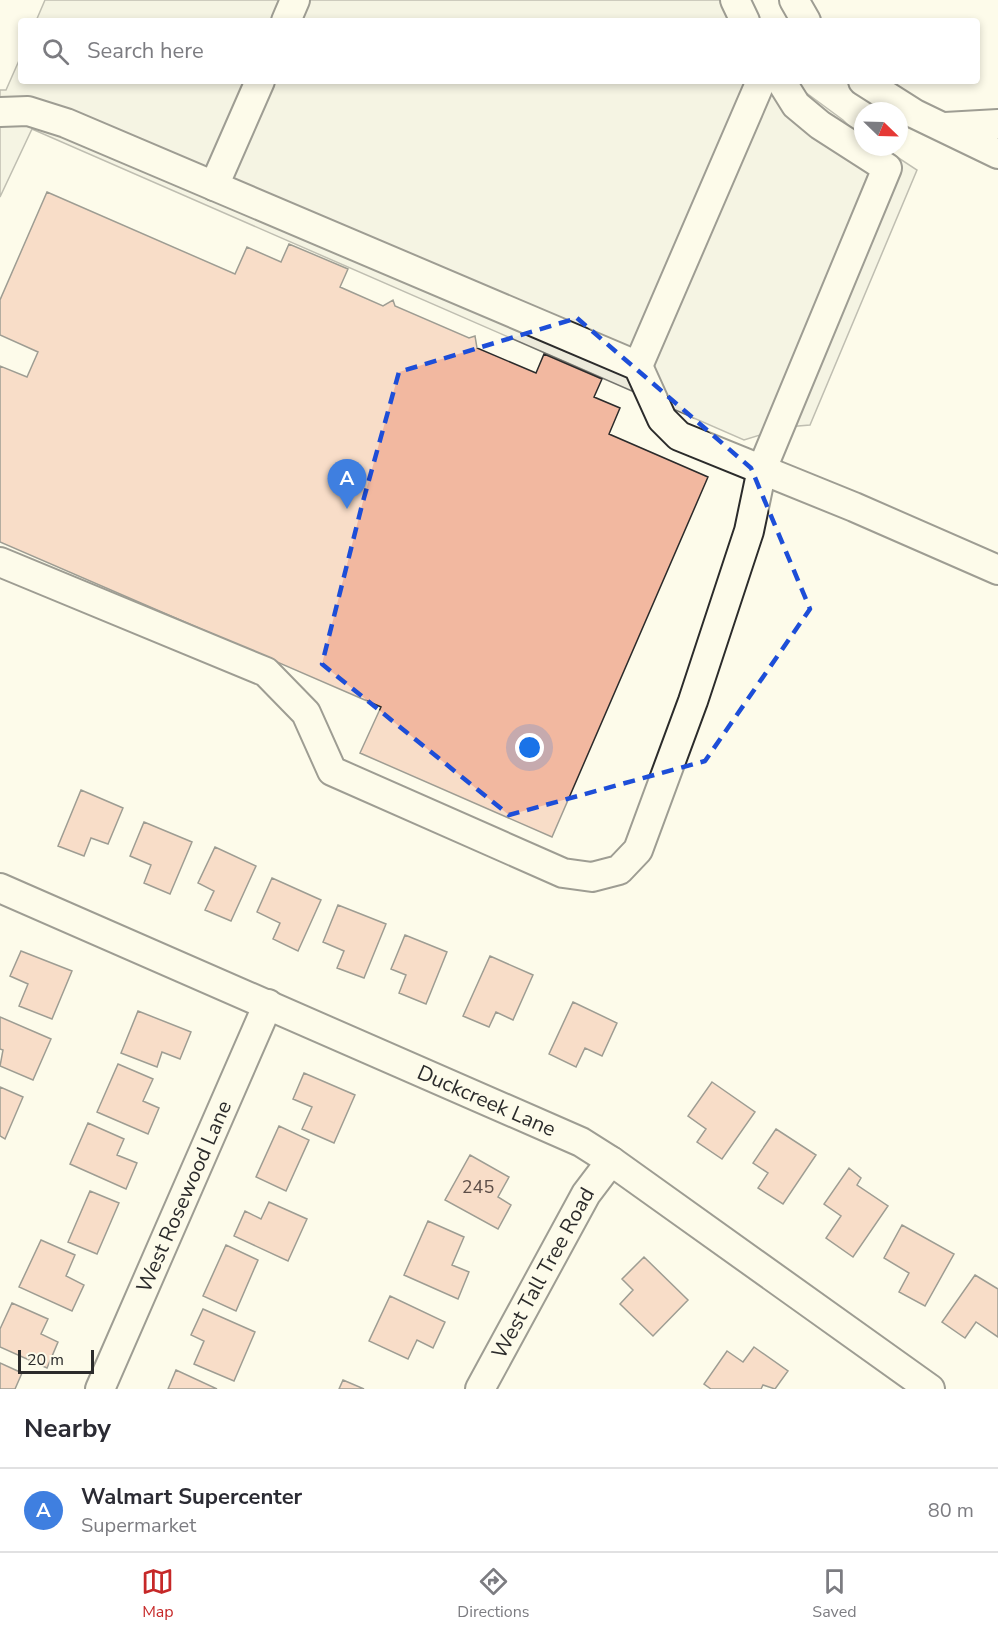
<!DOCTYPE html>
<style>
:root{--surface:#fff;--page:#f7f7f7;--text:#2b2b33;--muted:#7c7c81;--line:#e1e1e2;--accent:#c62828}
body{margin:0;font-family:"Nunito Sans",sans-serif;background:var(--page);color:var(--text)}
.compass{position:absolute;left:854px;top:102px;width:54px;height:54px;border-radius:50%;background:var(--surface);box-shadow:0 3px 9px #0003;rotate:113deg}
.scale{position:absolute;left:18px;bottom:15px;width:76px;box-sizing:border-box;padding-left:6px;border:3px solid #2b2b2b;border-top:0;font-size:16px;line-height:21px;white-space:nowrap;color:#2b2b2b;-webkit-text-stroke:4px #fdfbea;paint-order:stroke}
.you{position:absolute;left:530px;top:748px;width:21px;height:21px;margin:-15px;border:4px solid #fff;border-radius:50%;background:#1a73e8;box-shadow:0 0 0 9px #1a73e833}
.badge{display:grid;place-items:center;width:39px;height:39px;border-radius:50%;background:var(--accent);color:#fff;font-size:20px;font-weight:700}
.pin{position:absolute;translate:-50% -50px;filter:drop-shadow(0 2px 3px #0008)}
.pin::after{content:'';position:absolute;top:32px;width:21px;height:18px;background:inherit;clip-path:polygon(0 0,100% 0,50% 100%)}
.list{margin:0;padding:0;list-style:none}
h2{display:flex;justify-content:space-between;align-items:center;height:78px;margin:0;padding:0 24px;font-size:26px}
h2 small{font-size:20px;font-weight:400;color:var(--muted)}
.list li{display:grid;grid-template-columns:39px 1fr auto;gap:18px;align-items:center;box-sizing:border-box;height:84px;padding:0 24px;border-top:2px solid var(--line)}
.list b{display:block;font-size:22px;white-space:nowrap}
.list p{margin:0;font-size:20px;white-space:nowrap;color:var(--muted)}
.list em{font-size:20px;font-style:normal;color:var(--muted)}
.icon{flex:none;width:33px;height:33px;fill:none;stroke:currentColor;stroke-width:2;stroke-linecap:round;stroke-linejoin:round}
.map{position:relative;flex:none;width:998px;height:1389px;overflow:hidden}
.search{position:absolute;background:var(--surface);box-shadow:0 3px 9px #0003;left:18px;right:18px;top:18px;height:66px;display:flex;align-items:center;gap:15px;box-sizing:border-box;padding:0 21px;border-radius:6px;color:var(--muted);font-size:22px}
.sheet{height:162px;background:var(--surface)}
nav{display:flex;justify-content:space-around;align-items:center;box-sizing:border-box;height:84px;border-top:2px solid var(--line);background:var(--surface);font-size:16px;color:var(--muted)}
nav a{display:grid;justify-items:center;gap:3px}
nav .on{color:var(--accent)}
.map>svg:first-child{display:block}
.parking{fill:#eceadb;stroke:#74746e;stroke-width:1.5}
.building{fill:#f2b8a0;stroke:#2b2b2b;stroke-width:1.5}
.lines{fill:none;stroke-linecap:round;stroke-linejoin:round}
.minor-casing{stroke:#2b2b2b;stroke-width:32}
.minor{stroke:#fdfbea;stroke-width:28}
.marked{fill:none;stroke:#1d4ed8;stroke-width:4.5;stroke-dasharray:12 8;stroke-linejoin:round}
.labels{text-anchor:middle;stroke-width:4.5;stroke-linejoin:round;paint-order:stroke}
.number-label{font-size:18px;fill:#5d4e48}
.street-label{font-size:21px;fill:#2b2b2b;stroke:#fdfbea}
</style>
<div class="map">
<svg width="998" height="1389" viewBox="0 0 998 1389">
<rect width="100%" height="100%" fill="#fdfbea"/>
<path class="parking" d="M45,0H735L745,21H36Z
M21,56V81H790L843,120L858,135L863,147H882L917,170L810,425L786,427L744,440L32,129L0,197V90H6Z"/>
<path class="building" d="M47,192L235,274L247,247L281,262L289,244L348,269L340,287L383,306L393,300L395,306L469,338L475,336L477,348L536,373L544,354L602,379L594,397L620,408L609,434L708,477L552,837L360,753L381,707L0,542V366L27,377L38,352L0,335V300Z
M81,790L123,808L108,844L91,838L84,856L58,846Z
M144,822L192,842L170,894L144,883L151,865L130,856Z
M215,847L256,866L231,921L205,910L214,891L198,883Z
M272,878L321,900L298,951L273,939L280,923L257,912Z
M338,905L386,924L364,978L337,968L344,951L323,942Z
M405,935L447,952L426,1004L399,993L406,975L391,969Z
M21,951L72,971L52,1019L19,1006L28,984L10,976Z
M490,956L533,975L513,1020L496,1012L489,1027L463,1016Z
M573,1002L617,1023L602,1056L585,1048L576,1067L549,1054Z
M138,1011L191,1032L180,1059L162,1052L157,1067L121,1053Z
M0,1017L51,1039L33,1080L0,1066L3,1050L0,1049Z
M118,1064L153,1079L143,1101L159,1108L148,1134L97,1112Z
M304,1073L355,1095L334,1143L302,1129L312,1107L293,1099Z
M712,1082L755,1112L722,1159L697,1142L706,1129L688,1116Z
M0,1087L23,1097L5,1139L0,1136Z
M88,1123L124,1139L117,1155L137,1163L126,1189L70,1164Z
M279,1126L309,1140L286,1191L256,1177Z
M776,1129L816,1155L783,1204L758,1188L768,1173L753,1163Z
M470,1155L509,1177L498,1197L511,1205L498,1229L445,1200Z
M849,1168L861,1178L857,1185L888,1206L853,1257L826,1238L841,1216L824,1204Z
M90,1191L119,1203L97,1254L68,1242Z
M269,1202L307,1219L288,1261L234,1236L245,1211L261,1219Z
M428,1221L464,1237L452,1265L469,1272L458,1299L404,1275Z
M902,1225L954,1254L925,1306L899,1292L909,1273L884,1258Z
M41,1240L75,1255L66,1276L84,1285L72,1311L19,1287Z
M226,1245L258,1260L236,1311L203,1296Z
M644,1257L688,1300L653,1336L620,1304L633,1290L622,1279Z
M975,1275L998,1289V1337L976,1322L965,1338L942,1322Z
M390,1296L445,1322L433,1348L417,1340L408,1359L369,1341Z
M12,1303L48,1319L41,1334L58,1342L47,1368L0,1347V1329Z
M203,1309L255,1332L234,1381L194,1364L204,1341L191,1335Z
M754,1347L788,1371L775,1389L763,1385L761,1389H711L704,1384L727,1351L743,1362Z
M0,1363L22,1373L15,1389H0Z
M176,1370L217,1389H168Z
M343,1380L364,1389H339Z"/>
<g class="lines">
<defs>
<g id="minor">
<path d="M735,0L745,21"/>
<path d="M794,0L806,21"/>
<path d="M286,21L295,0"/>
<path d="M863,81L915,114L998,154"/>
<path d="M0,112L28,111L66,123L638,366L662,419L679,436L854,507L998,570"/>
<path d="M945,127L998,124"/>
<path d="M214,186L260,81"/>
<path d="M638,366L761,81"/>
<path d="M0,562L266,672L306,713L332,771L563,873L592,877L619,870L638,850L693,701L749,531L762,469L887,168L820,125L796,105L781,81"/>
<path id="s1" d="M0,888L581,1142L611,1161L930,1389"/>
<path id="s2" d="M100,1389L268,1004"/>
<path id="s3" d="M480,1389L586,1194L611,1161"/>
</g>
</defs>
<use href="#minor" class="minor-casing"/>
<use href="#minor" class="minor"/>
</g>
<path d="M0 0H998V1389H0ZM577,318L751,468L810,609L705,761L509,815L322,664L362,505L399,372Z" fill="#fdfbea" fill-opacity=".55" fill-rule="evenodd"/>
<path class="marked" d="M577,318L751,468L810,609L705,761L509,815L322,664L362,505L399,372Z"/>
<g class="labels">
<g class="number-label">
<text x="478" y="1193">245</text>
</g>
<g class="street-label">
<text dy="7" stroke="none"><textPath href="#s1" startOffset="531">Duckcreek Lane</textPath></text>
<text dy="7" stroke="none"><textPath href="#s2" startOffset="210">West Rosewood Lane</textPath></text>
<text dy="7" stroke="none"><textPath href="#s3" startOffset="132">West Tall Tree Road</textPath></text>
</g>
</g>
</svg>
<svg class="compass" viewBox="-18 -18 36 36"><path d="M0-13l5 13h-10z" fill="#e53935"/><path d="M0 13l5-13h-10z" fill="#7c7c81"/></svg>
<div class="scale">20 m</div>
<div class="you"></div>
<div class="pin badge" style="left:347px;top:509px;background:#3f7fe0">A</div>
<div class="search"><svg class="icon" aria-label="search" viewBox="0 0 24 24"><circle cx="10" cy="10" r="6"/><path d="M15 15l6 6"/></svg>Search here</div>
</div>
<section class="sheet">
<h2>Nearby<small></small></h2>
<ul class="list">
<li><span class="badge" style="background:#3f7fe0">A</span><div><b>Walmart Supercenter</b><p>Supermarket</p></div><em>80 m</em></li>
</ul>
</section>
<nav>
<a class="on"><svg class="icon" aria-label="map" viewBox="0 0 24 24"><path d="M3 6l6-2 6 2 6-2v14l-6 2-6-2-6 2zM9 4v14M15 6v14"/></svg>Map</a>
<a><svg class="icon" aria-label="directions" viewBox="0 0 24 24"><path d="M12 3l9 9-9 9-9-9zM9 14v-3h6M13 9l2 2-2 2"/></svg>Directions</a>
<a><svg class="icon" aria-label="saved" viewBox="0 0 24 24"><path d="M7 4h10v16l-5-4-5 4z"/></svg>Saved</a>
</nav>
